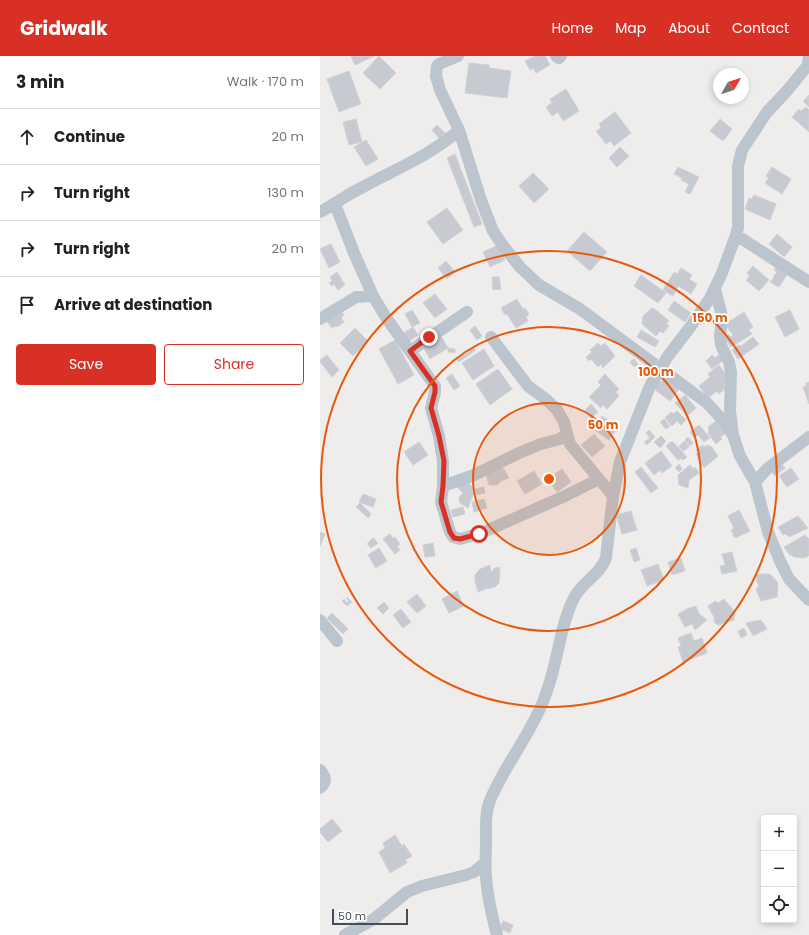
<!DOCTYPE html>
<meta charset="utf-8">
<style>
:root{--surface:#fff;--page:#f2f2f2;--text:#222;--muted:#767676;--line:#e0e0e0;--accent:#d93025}
body{margin:0;font-family:Poppins,sans-serif;background:var(--page);color:var(--text)}
.controls{position:absolute;right:12px;bottom:12px;display:grid;overflow:hidden;border-radius:4px;box-shadow:0 2px 6px #0003}
.controls button{width:36px;height:36px;display:grid;place-items:center;padding:0;border:0;border-bottom:1px solid var(--line);background:var(--surface);color:var(--text);font:20px sans-serif}
.compass{position:absolute;left:393px;top:12px;width:36px;height:36px;border-radius:50%;background:var(--surface);box-shadow:0 2px 6px #0003;rotate:51deg}
.scale{position:absolute;left:12px;bottom:10px;width:76px;box-sizing:border-box;padding-left:4px;border:2px solid #444e59;border-top:0;font-size:11px;line-height:14px;white-space:nowrap;color:#444e59;-webkit-text-stroke:3px #fff;paint-order:stroke}
.stop{position:absolute;width:12px;height:12px;margin:-9px;border:3px solid #d93025;border-radius:50%;background:#fff}
.stop.end{background:#d93025;border-color:#fff;box-shadow:0 1px 4px #0008}
.list{margin:0;padding:0;list-style:none}
h2{display:flex;justify-content:space-between;align-items:center;height:52px;margin:0;padding:0 16px;font-size:17px}
h2 small{font-size:13px;font-weight:400;color:var(--muted)}
.list li{display:grid;grid-template-columns:26px 1fr auto;gap:12px;align-items:center;box-sizing:border-box;height:56px;padding:0 16px;border-top:1px solid var(--line)}
.list b{display:block;font-size:15px;white-space:nowrap}
.list em{font-size:13px;font-style:normal;color:var(--muted)}
.actions{display:flex;gap:8px;padding:12px 16px}
.actions a{flex:1;padding:9px 0;border:1px solid var(--accent);border-radius:4px;text-align:center;font-size:14px;color:var(--accent)}
.actions .main{background:var(--accent);color:#fff}
.icon{flex:none;width:22px;height:22px;fill:none;stroke:currentColor;stroke-width:2;stroke-linecap:round;stroke-linejoin:round}
.map{position:relative;flex:none;width:489px;height:879px;overflow:hidden}
header{display:flex;align-items:center;gap:24px;box-sizing:border-box;height:56px;padding:0 20px;background:var(--accent);color:#fff}
header strong{font-size:19px}
nav{display:flex;gap:22px;margin-inline-start:auto;font-size:14px}
main{display:flex}
aside{flex:1;background:var(--surface)}
.map>svg:first-child{display:block}
.building{fill:#c8cad2;stroke:#d0d2d8}
.lines{fill:none;stroke-linecap:round;stroke-linejoin:round}
.minor{stroke:#bcc5ce;stroke-width:12}
.route{stroke:#d93025;stroke-width:5}
.ring{fill:none;stroke:#e8590c;stroke-width:2}
.centre{fill:#e8590c;stroke:#fff;stroke-width:2}
.ring-label{font-size:12px;text-anchor:middle;font-weight:bold;fill:#e8590c;stroke:#fff;stroke-width:3.5;stroke-linejoin:round;paint-order:stroke}
</style>
<header>
<strong>Gridwalk</strong>
<nav><a>Home</a><a>Map</a><a>About</a><a>Contact</a></nav>
</header>
<main>
<aside>
<h2>3 min<small>Walk · 170 m</small></h2>
<ul class="list">
<li><svg class="icon" aria-label="ahead" viewBox="0 0 24 24"><path d="M12 20V5M6 11l6-6 6 6"/></svg><div><b>Continue</b></div><em>20 m</em></li>
<li><svg class="icon" aria-label="right" viewBox="0 0 24 24"><path d="M7 20v-9h11M14 6l5 5-5 5"/></svg><div><b>Turn right</b></div><em>130 m</em></li>
<li><svg class="icon" aria-label="right" viewBox="0 0 24 24"><path d="M7 20v-9h11M14 6l5 5-5 5"/></svg><div><b>Turn right</b></div><em>20 m</em></li>
<li><svg class="icon" aria-label="arrive" viewBox="0 0 24 24"><path d="M6 21V4h12l-3 4 3 4H6"/></svg><div><b>Arrive at destination</b></div></li>
</ul>
<div class="actions"><a class="main">Save</a><a>Share</a></div>
</aside>
<div class="map">
<svg width="489" height="879" viewBox="0 0 489 879">
<rect width="100%" height="100%" fill="#efecec"/>
<path class="building" d="M31,0H54L35,9Z
M59,0L76,17L60,33L43,17Z
M215,0H225L230,9L216,17L213,12L210,14L205,5Z
M149,7L169,9V12L191,15L187,42L145,37Z
M29,15L41,48L19,56L7,23Z
M246,33L259,55L243,65L238,56L232,60L226,51L232,47L230,43Z
M489,39V51L483,45Z
M486,51L489,54V76L472,61L479,53L481,55Z
M295,56L311,77L294,90L290,85L286,88L276,75L281,72L279,68Z
M36,63L42,86L29,89L23,66Z
M400,63L412,73L403,85L390,75Z
M117,69L125,77L119,82L112,74Z
M46,84L58,103L46,110L34,91Z
M300,91L309,100L297,111L289,102Z
M135,98L162,168L154,171L127,102Z
M358,111L379,121L370,138L365,136L369,128L361,124L362,122L354,118Z
M452,111L471,123L462,138L445,127L449,122L446,120Z
M213,117L229,133L214,147L199,130Z
M434,139L456,148L450,164L425,153L429,142L432,143Z
M127,152L143,174L123,188L107,166Z
M264,176L287,196L270,215L247,195Z
M457,178L472,191L464,201L449,188Z
M10,188H11L20,206L9,212L0,193Z
M178,189L185,204L170,211L163,196Z
M126,205L135,216L127,223L118,212Z
M458,209L468,217L459,231L450,226L454,222L453,221L457,216L454,214Z
M433,210L449,224L439,235L426,224L430,220L427,217Z
M361,212L372,219L369,223L377,228L371,238L358,230L353,240L343,234L354,216L357,218Z
M17,216L25,229L18,234L14,228L12,230L9,227L12,225L10,221Z
M321,219L346,237L338,247L314,230Z
M172,221H179L181,233L173,234Z
M115,238L127,253L115,262L103,247Z
M197,243L203,253L205,252L209,258L206,261L208,265L196,272L187,258L185,259L181,252Z
M354,245L371,257L365,266L348,254Z
M17,250L24,259L21,262L24,266L17,271L15,270L12,272L3,261Z
M332,252L336,254L349,265L346,268L349,270L343,277L340,275L336,280L322,268L323,260Z
M92,254L100,267L92,271L85,258Z
M470,254L479,273L465,281L455,261Z
M424,256L433,271L429,274L432,278L411,291L404,282L408,278L411,281L413,279L405,268Z
M155,270L162,280L157,284L150,274Z
M93,271L98,279L88,286L82,278Z
M35,272L48,285L33,300L20,287Z
M321,274L339,285L335,291L317,281Z
M121,280L128,292L110,303L103,291Z
M433,281L439,288L418,303L412,294L418,289L421,290Z
M75,284L94,319L78,328L59,293Z
M278,287L281,290L285,287L295,300L283,312L281,308L278,311L271,303L269,305L266,301L272,296L270,294Z
M128,292L135,293V297L128,296Z
M154,292L156,294L139,306L137,304Z
M164,293L174,310L153,324L142,307Z
M400,298L405,303L392,313L386,305L392,299L395,302Z
M7,299L19,314L12,321L0,306V304Z
M314,303L318,308L314,311L310,306Z
M399,309L407,320L404,322L407,326L403,329L406,332L399,338L397,335L388,342L379,330L390,321L388,318Z
M178,313L192,333L170,349L156,328Z
M132,318L140,330L134,334L126,322Z
M285,318L299,333L296,336L299,340L287,353L283,349L281,352L269,341L281,329L278,326Z
M344,322L359,333L350,345L333,332L339,324L341,326Z
M489,326V348L483,331L487,330L486,327Z
M365,339L376,352L367,360L355,347Z
M271,348L278,356L271,362L265,354Z
M357,355L366,364L361,369L357,365L352,370L345,362L351,356L353,358Z
M282,360L298,371L289,384L273,373Z
M344,363L350,370L346,373L340,366Z
M396,365L405,378L400,381L402,383L396,388L388,377L389,374L388,371Z
M379,369L390,382L384,386L378,379L374,382L370,376Z
M329,374L335,381L327,389L324,386L330,382L326,377Z
M274,378L285,390L272,401L261,389Z
M341,380L346,385L340,392L334,386Z
M368,381L373,387L370,390L365,384Z
M352,385L367,401L363,404L361,402L358,404L346,390Z
M365,385L369,391L363,395L359,390Z
M99,386L108,399L93,409L84,396Z
M383,389L384,391L388,389L390,391L391,390L398,400L384,412L377,402L378,401L376,398L378,396L376,394Z
M341,395L352,410L342,417L340,414L334,419L325,407Z
M460,406L465,412L455,420L450,414Z
M359,408L362,413L359,416L355,412Z
M370,409L373,413L375,411L379,417L369,424L368,432L359,429L358,419Z
M321,411L338,432L331,437L315,416Z
M178,412L184,413L189,422L181,425L177,429H169L166,418Z
M471,412L479,423L467,431L459,420Z
M242,413L251,426L237,436L227,423Z
M214,415L222,428L205,438L197,425Z
M146,423L153,432V439L148,452L140,447L139,441L143,437L135,429Z
M164,431L165,437L156,439L155,433Z
M43,438L56,443L53,451L39,446Z
M164,443L167,452L154,456L152,446Z
M40,447L51,458L48,462L36,451Z
M143,451L145,458L133,461L131,454Z
M419,454L430,475L415,482L411,474L414,472L408,460Z
M311,455L317,474L302,478L296,459Z
M478,460L488,472L469,481L466,478L463,479L458,471Z
M0,476L5,478L0,490Z
M70,478L73,482L75,481L80,488L77,490L80,494L75,498L63,483Z
M485,479L489,483V499L487,501L482,502L474,501L469,498L464,491Z
M53,482L58,487L51,492L47,488Z
M113,487L115,500L105,501L103,489Z
M59,492L67,505L56,512L48,499Z
M316,492L320,504L314,506L310,494Z
M412,496L417,515L402,518L400,510L405,509L402,498Z
M361,502L365,515L352,519L348,506Z
M338,508L344,524L327,530L321,514Z
M170,509L171,516L175,512L180,511L179,527L175,531L165,533L158,536L155,525V519L160,513Z
M440,518H450L458,527L457,541L441,545L436,533L439,530L435,520Z
M137,535L144,550L129,557L122,543Z
M97,538L106,550L97,557L87,546Z
M27,541L32,546L27,550L22,545L24,543L27,547L29,545L26,542Z
M404,543L415,556L414,564L398,569L394,566V561L388,550L396,545L398,547Z
M64,546L69,552L63,558L57,552Z
M376,550L379,558L387,564L375,574L372,568L365,571L358,558L367,553Z
M81,553L91,566L83,572L73,559Z
M12,557L28,573L23,578L7,562Z
M441,564L447,573L433,580L426,567Z
M424,572L427,579L421,582L418,575Z
M371,577L374,585L382,582L387,597L363,606L358,591L361,590L358,582Z
M12,763L22,775L8,786L0,776V773Z
M75,779L82,790L84,788L92,800L85,804L87,807L70,817L59,796L65,792L63,787Z
M183,865L193,869L190,877L180,873Z"/>
<g class="lines">
<path class="minor" d="M138,0L119,8L117,10L116,20L120,34L139,74L161,144L173,175L181,187L200,211L219,229L260,253L387,347L399,360L413,379
M236,0L239,2L241,0
M15,148L34,197L53,240L67,263L115,330V336L111,352L119,380L123,405V430L121,446L130,476L133,481L140,483L159,478L245,440L279,423
M0,156C15,148 28,138 43,131C76,113 111,99 139,74
M416,179L489,226
M395,233L401,256L402,263L400,280L401,289L409,306L411,316L410,355L413,379L420,400L435,426L448,476L460,505L469,523L489,544
M0,263L36,241L53,240
M171,281L208,330L227,344L237,354L244,366L250,388L293,440
M90,295L147,256
M435,426L447,413L489,381
M123,430L154,419L199,397L221,388L240,383L247,378
M0,564L17,585
M0,714C6,721 7,726 0,732
M25,879L54,863L87,836L102,830L146,819L154,816L165,807
M177,879C172,860 167,840 166,820C165,807 166,795 166,783C166,769 165,755 171,742C186,707 211,678 224,643C229,630 233,616 236,602C241,582 244,561 254,542C262,526 280,519 286,502L293,440L300,406L330,330L348,300L371,270L390,242L402,217L416,179L418,172V110L422,94L447,56L466,36L488,9L489,0"/>
</g>
<g class="lines">
<path class="route" d="M109,281L90,295L115,330V336L111,352L119,380L124,405L123,430L121,446L130,476L134,482L140,483L159,478"/>
</g>
<circle cx="229" cy="423" r="76" fill="#e8590c" fill-opacity=".12"/>
<g class="ring">
<circle cx="229" cy="423" r="76"/>
<circle cx="229" cy="423" r="152"/>
<circle cx="229" cy="423" r="228"/>
</g>
<circle cx="229" cy="423" r="6" class="centre"/>
<g class="ring-label">
<text x="390" y="266">150 m</text>
<text x="336" y="320">100 m</text>
<text x="283" y="373">50 m</text>
</g>
</svg>
<div class="controls">
<button>+</button>
<button>−</button>
<button><svg class="icon" aria-label="locate" viewBox="0 0 24 24"><circle cx="12" cy="12" r="6"/><path d="M12 2v4M12 18v4M2 12h4M18 12h4"/></svg></button>
</div>
<svg class="compass" viewBox="-18 -18 36 36"><path d="M0-13l5 13h-10z" fill="#e53935"/><path d="M0 13l5-13h-10z" fill="#767676"/></svg>
<div class="scale">50 m</div>
<div class="stop" style="left:159px;top:478px"></div>
<div class="stop end" style="left:109px;top:281px"></div>
</div>
</main>
